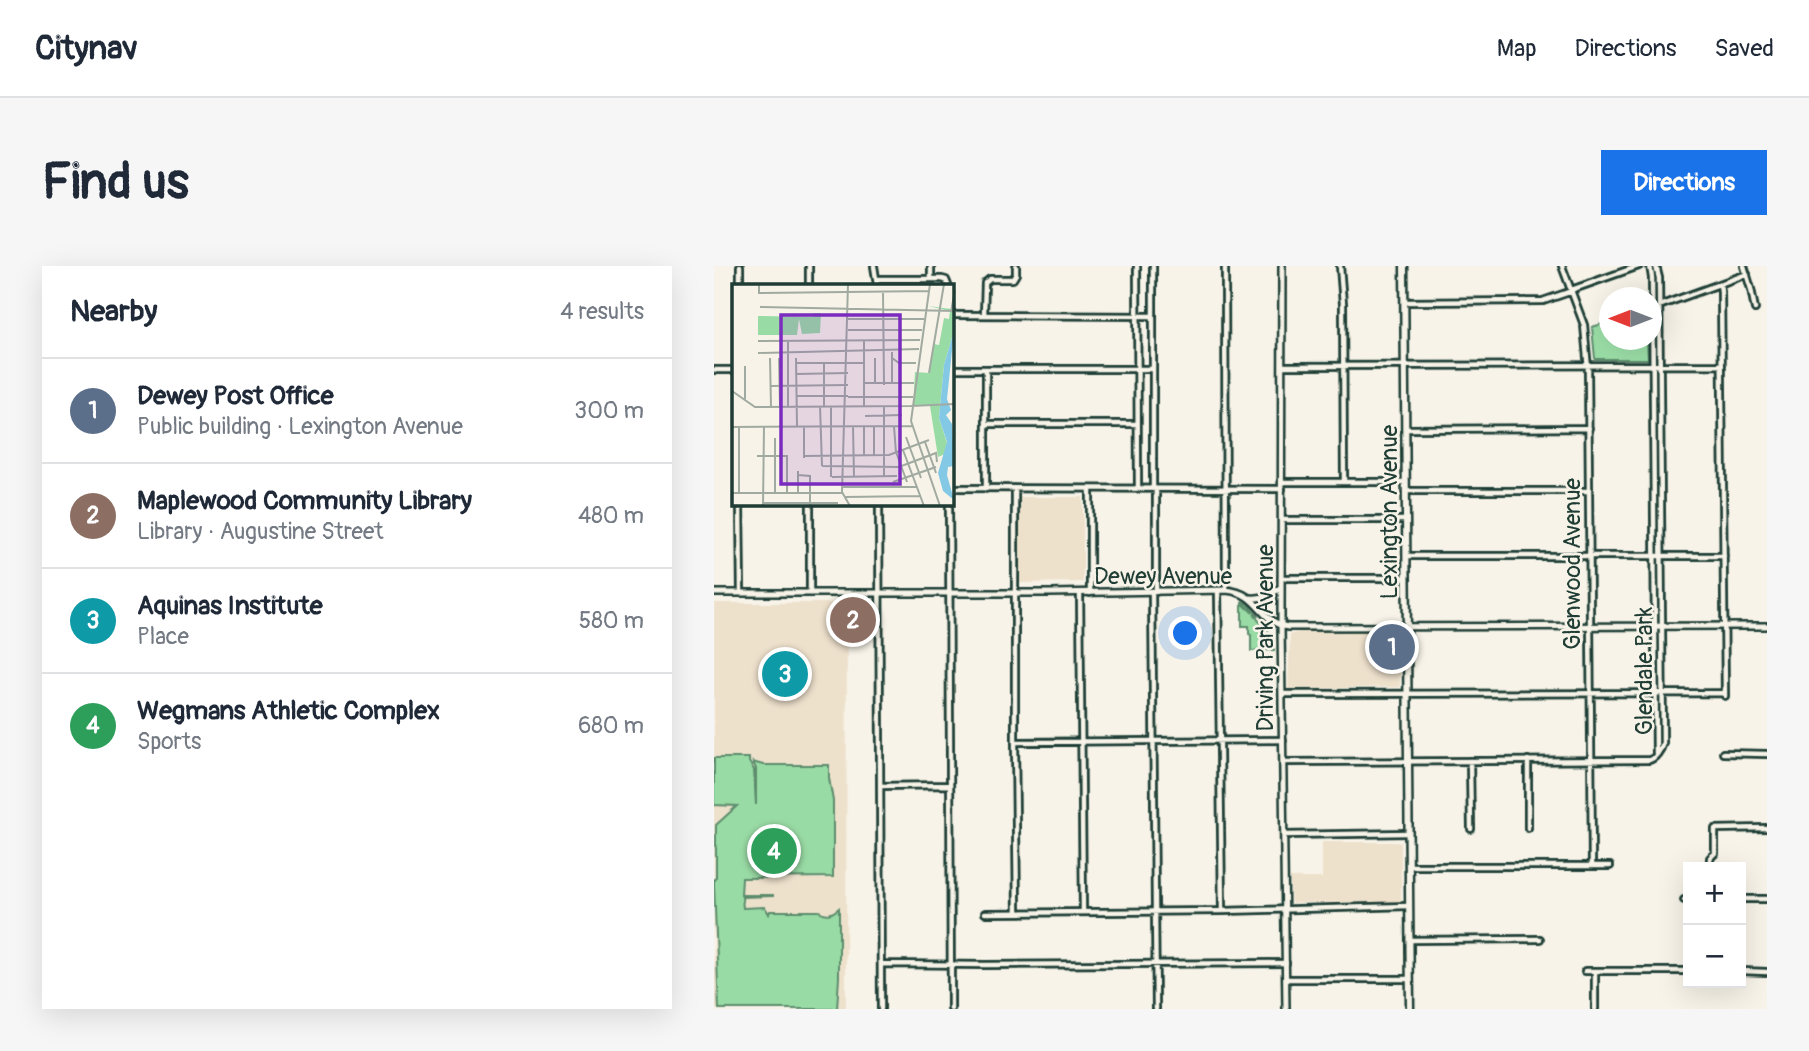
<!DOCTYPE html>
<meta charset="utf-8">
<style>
:root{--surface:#fff;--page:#f6f6f7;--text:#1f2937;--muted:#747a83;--line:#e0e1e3;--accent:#1a73e8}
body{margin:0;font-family:Pangolin,sans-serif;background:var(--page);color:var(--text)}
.controls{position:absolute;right:21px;bottom:21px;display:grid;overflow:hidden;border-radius:0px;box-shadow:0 7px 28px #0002}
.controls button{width:63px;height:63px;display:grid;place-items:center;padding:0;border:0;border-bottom:2px solid var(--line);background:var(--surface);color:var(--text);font:35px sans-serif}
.compass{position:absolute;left:885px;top:21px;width:63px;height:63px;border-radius:50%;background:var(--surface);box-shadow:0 7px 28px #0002;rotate:270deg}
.you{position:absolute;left:472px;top:368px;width:24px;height:24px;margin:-18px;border:5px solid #fff;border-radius:50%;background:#1a73e8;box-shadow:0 0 0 10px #1a73e833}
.badge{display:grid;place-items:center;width:46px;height:46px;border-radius:50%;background:var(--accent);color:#fff;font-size:23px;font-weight:700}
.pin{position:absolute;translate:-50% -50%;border:4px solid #fff;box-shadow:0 2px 7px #0006}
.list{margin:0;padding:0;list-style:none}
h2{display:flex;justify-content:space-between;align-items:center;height:91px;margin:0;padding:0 28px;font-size:30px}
h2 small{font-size:23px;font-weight:400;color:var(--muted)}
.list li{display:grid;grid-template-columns:46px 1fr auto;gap:21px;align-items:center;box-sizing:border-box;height:105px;padding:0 28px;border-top:2px solid var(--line)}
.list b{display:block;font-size:26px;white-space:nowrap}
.list p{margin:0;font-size:23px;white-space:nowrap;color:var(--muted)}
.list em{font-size:23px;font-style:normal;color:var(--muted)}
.map{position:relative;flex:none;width:1053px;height:743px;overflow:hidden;border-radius:0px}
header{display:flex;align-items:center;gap:42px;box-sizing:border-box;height:98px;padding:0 35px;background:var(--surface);border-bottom:2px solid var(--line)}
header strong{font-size:33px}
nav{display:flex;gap:38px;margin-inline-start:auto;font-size:24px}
.intro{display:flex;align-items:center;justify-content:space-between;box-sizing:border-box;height:168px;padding:0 42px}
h1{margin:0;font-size:49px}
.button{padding:18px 32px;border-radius:0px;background:var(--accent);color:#fff;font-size:24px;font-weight:700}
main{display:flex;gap:42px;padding:0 42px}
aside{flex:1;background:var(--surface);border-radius:0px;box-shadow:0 7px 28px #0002}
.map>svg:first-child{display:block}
.built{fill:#eee1cc}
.green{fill:#99dba5;stroke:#5c8c6c;stroke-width:2}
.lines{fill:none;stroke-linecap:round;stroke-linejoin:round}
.minor-casing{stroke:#1f3d34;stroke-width:10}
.tertiary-casing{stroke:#1f3d34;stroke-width:10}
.secondary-casing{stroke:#1f3d34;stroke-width:11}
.minor{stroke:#f7f3e8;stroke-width:4.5}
.tertiary{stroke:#f7f3e8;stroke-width:5}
.secondary{stroke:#f7f3e8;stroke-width:6}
.labels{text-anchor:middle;stroke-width:5;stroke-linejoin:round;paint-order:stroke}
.street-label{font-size:23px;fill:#1f3d34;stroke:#f7f3e8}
.inset-road{fill:none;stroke:#a1aaa0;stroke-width:2}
.view{fill:#7b2cbf;fill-opacity:0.15;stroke:#7b2cbf;stroke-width:3.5}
.inset-edge{fill:none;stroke:#1f3d34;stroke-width:3.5}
</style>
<header>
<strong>Citynav</strong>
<nav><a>Map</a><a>Directions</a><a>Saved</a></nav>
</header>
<div class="intro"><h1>Find us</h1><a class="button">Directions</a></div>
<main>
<aside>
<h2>Nearby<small>4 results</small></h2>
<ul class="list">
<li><span class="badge" style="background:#5c6f8a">1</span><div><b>Dewey Post Office</b><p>Public building · Lexington Avenue</p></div><em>300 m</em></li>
<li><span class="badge" style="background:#8d6e63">2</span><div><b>Maplewood Community Library</b><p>Library · Augustine Street</p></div><em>480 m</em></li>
<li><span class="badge" style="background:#0f9aa8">3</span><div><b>Aquinas Institute</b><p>Place</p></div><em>580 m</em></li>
<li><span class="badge" style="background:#2e9e5b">4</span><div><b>Wegmans Athletic Complex</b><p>Sports</p></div><em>680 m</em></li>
</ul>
</aside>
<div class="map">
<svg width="1053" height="743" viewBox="0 0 1053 743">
<rect width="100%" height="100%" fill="#f7f3e8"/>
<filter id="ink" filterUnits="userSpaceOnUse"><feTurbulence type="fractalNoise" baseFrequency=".0143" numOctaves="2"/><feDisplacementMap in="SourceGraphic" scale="14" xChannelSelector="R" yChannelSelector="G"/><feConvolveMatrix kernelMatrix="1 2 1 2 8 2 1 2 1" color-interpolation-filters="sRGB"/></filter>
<g filter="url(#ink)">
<path class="built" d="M306,231H369V316L306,317Z
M0,337H133L132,743H0Z
M592,365H686V421L574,423L576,368Z
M608,576H687V636L577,637L576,612H608Z"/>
<path class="green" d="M895,56L896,74H933L934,93H881L878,61Z
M528,335L534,338L544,350L542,351L540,348C551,366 558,359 560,384L537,385V369L535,368V360H528V337L539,347Z
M0,492H35V496L40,504L42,539V503L39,496L49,499H115V512L119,535V611L28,612L27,629H59V630L28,631L29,642L51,641L55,648L56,645H105C113,650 118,648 125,642V711L123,743H5L0,618V613L2,612V559L23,540L0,539Z"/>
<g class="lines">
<defs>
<path id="minor" d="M26,0V19
M95,0V19
M160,0L163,19
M217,0V12
M423,0L424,223
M439,0V223
M511,0L512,324
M626,0L629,38L630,216
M848,0L870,59L874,103L878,599
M936,0L938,12L942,488
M1030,0L1037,23L1041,43
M162,13H228L232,14L234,19
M1006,18L1007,25L1011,430
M857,24L925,0
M691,36L829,35L858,25
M945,40L1033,8
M238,49L439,50
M270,49L271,17L276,13H299L302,8V0
M568,100L1008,99
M238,103H439
M272,103V223
M0,104H19
M272,158H423
M692,163L875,162
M568,216H692
M238,222L568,223
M301,223V476L303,647
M376,223V327
M442,223V326
M692,225H875
M26,238L27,327
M165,238L167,743
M235,238L237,743
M568,254H692
M693,290H1010
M567,312H692
M504,324L508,645
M438,326L442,743
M96,327V238
M366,327L369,646
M569,428L1011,427
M301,476L569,474
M1009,487L1053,488
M814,494V562
M756,495L757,563
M569,496L935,494C941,493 947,484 949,477L945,12L942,0
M166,520L236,519
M570,569L695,567
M695,600H896
M996,601V592L1001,587V563L1053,562
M1027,633H1053
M970,634H974
M271,647L508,645L695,640
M695,674L826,673
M167,698L271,699L572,697
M871,705H974
M881,705V743
M1027,705L1053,706
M572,713H696"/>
<path id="tertiary" d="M568,0L567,360L572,743
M0,327H335L512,324C547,327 544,356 574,361L1053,360
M537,332C549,333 558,329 567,321"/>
<path id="secondary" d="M690,0L696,743"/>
</defs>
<use href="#minor" class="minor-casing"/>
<use href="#tertiary" class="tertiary-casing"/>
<use href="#secondary" class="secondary-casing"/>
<use href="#minor" class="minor"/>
<use href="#tertiary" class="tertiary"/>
<use href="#secondary" class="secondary"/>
</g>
</g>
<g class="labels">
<g class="street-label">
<text transform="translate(675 246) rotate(-90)" y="8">Lexington Avenue</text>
<text transform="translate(858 298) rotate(-90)" y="8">Glenwood Avenue</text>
<text x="449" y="318">Dewey Avenue</text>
<text transform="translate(551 372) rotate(-90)" y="8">Driving Park Avenue</text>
<text transform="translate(930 405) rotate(-90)" y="8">Glendale Park</text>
</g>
</g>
<g transform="translate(18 18)">
<rect width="222" height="222" fill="#f7f3e8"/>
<path d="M222,6V47L212,81L207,134L215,159L213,170L206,173L198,122H181L183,88L197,89L202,60L207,61L212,34L217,35L218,27L196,22L219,25ZM81,29H89L88,49L70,50L67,35L65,51H26V32L81,33Z" fill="#99dba5"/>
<path d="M222,47L215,115L219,126L214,131L220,140L222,182L216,183L215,191L222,216L211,207L206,189L215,158L207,134L212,81Z" fill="#83c8e5"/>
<path class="inset-road" d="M27,0V9L197,7M116,0L110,208L118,222M198,0L179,137L208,222M151,9L152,101M28,23L223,27M219,28L223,6M116,35H192M116,46H190M26,57L188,56M56,57V123M26,69L187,65M38,74L39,123M47,74L48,123M64,74L65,142M143,74V99M160,74L167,79H184M64,79H132M92,79V122M13,82V115M197,89L212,0M64,90L116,89M132,99H182M160,100V68M39,102L116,101M0,107L23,123L179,122M64,112H116M116,113H181M88,122L90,182M99,122V193M132,122V57M152,122V193M179,122L223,120M133,132L170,131M72,142V174M121,142L122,193M132,142V171M142,142V171M162,142L164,169M0,143L181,142M174,153L189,194M193,158L204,189M171,166L192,222M164,168L175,198M25,172H55M72,172L157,171L197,156M90,182L167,183L204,169L205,178M66,187V209M66,191L78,192V222M100,193L165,192M161,198L204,183M110,203H185M0,209H110M7,209V143M43,209V154M55,209V171M113,213L188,212M31,219H106M31,222L32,143"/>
<path class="view" d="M49,31H168V200H49Z"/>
<rect width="222" height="222" class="inset-edge"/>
</g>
</svg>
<div class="controls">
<button>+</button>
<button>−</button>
</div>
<svg class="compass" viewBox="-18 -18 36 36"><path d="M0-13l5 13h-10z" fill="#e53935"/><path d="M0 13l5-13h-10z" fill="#747a83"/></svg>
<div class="you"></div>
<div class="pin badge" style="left:678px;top:381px;background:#5c6f8a">1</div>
<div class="pin badge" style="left:139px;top:354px;background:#8d6e63">2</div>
<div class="pin badge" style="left:71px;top:408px;background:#0f9aa8">3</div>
<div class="pin badge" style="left:60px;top:585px;background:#2e9e5b">4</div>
</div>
</main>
